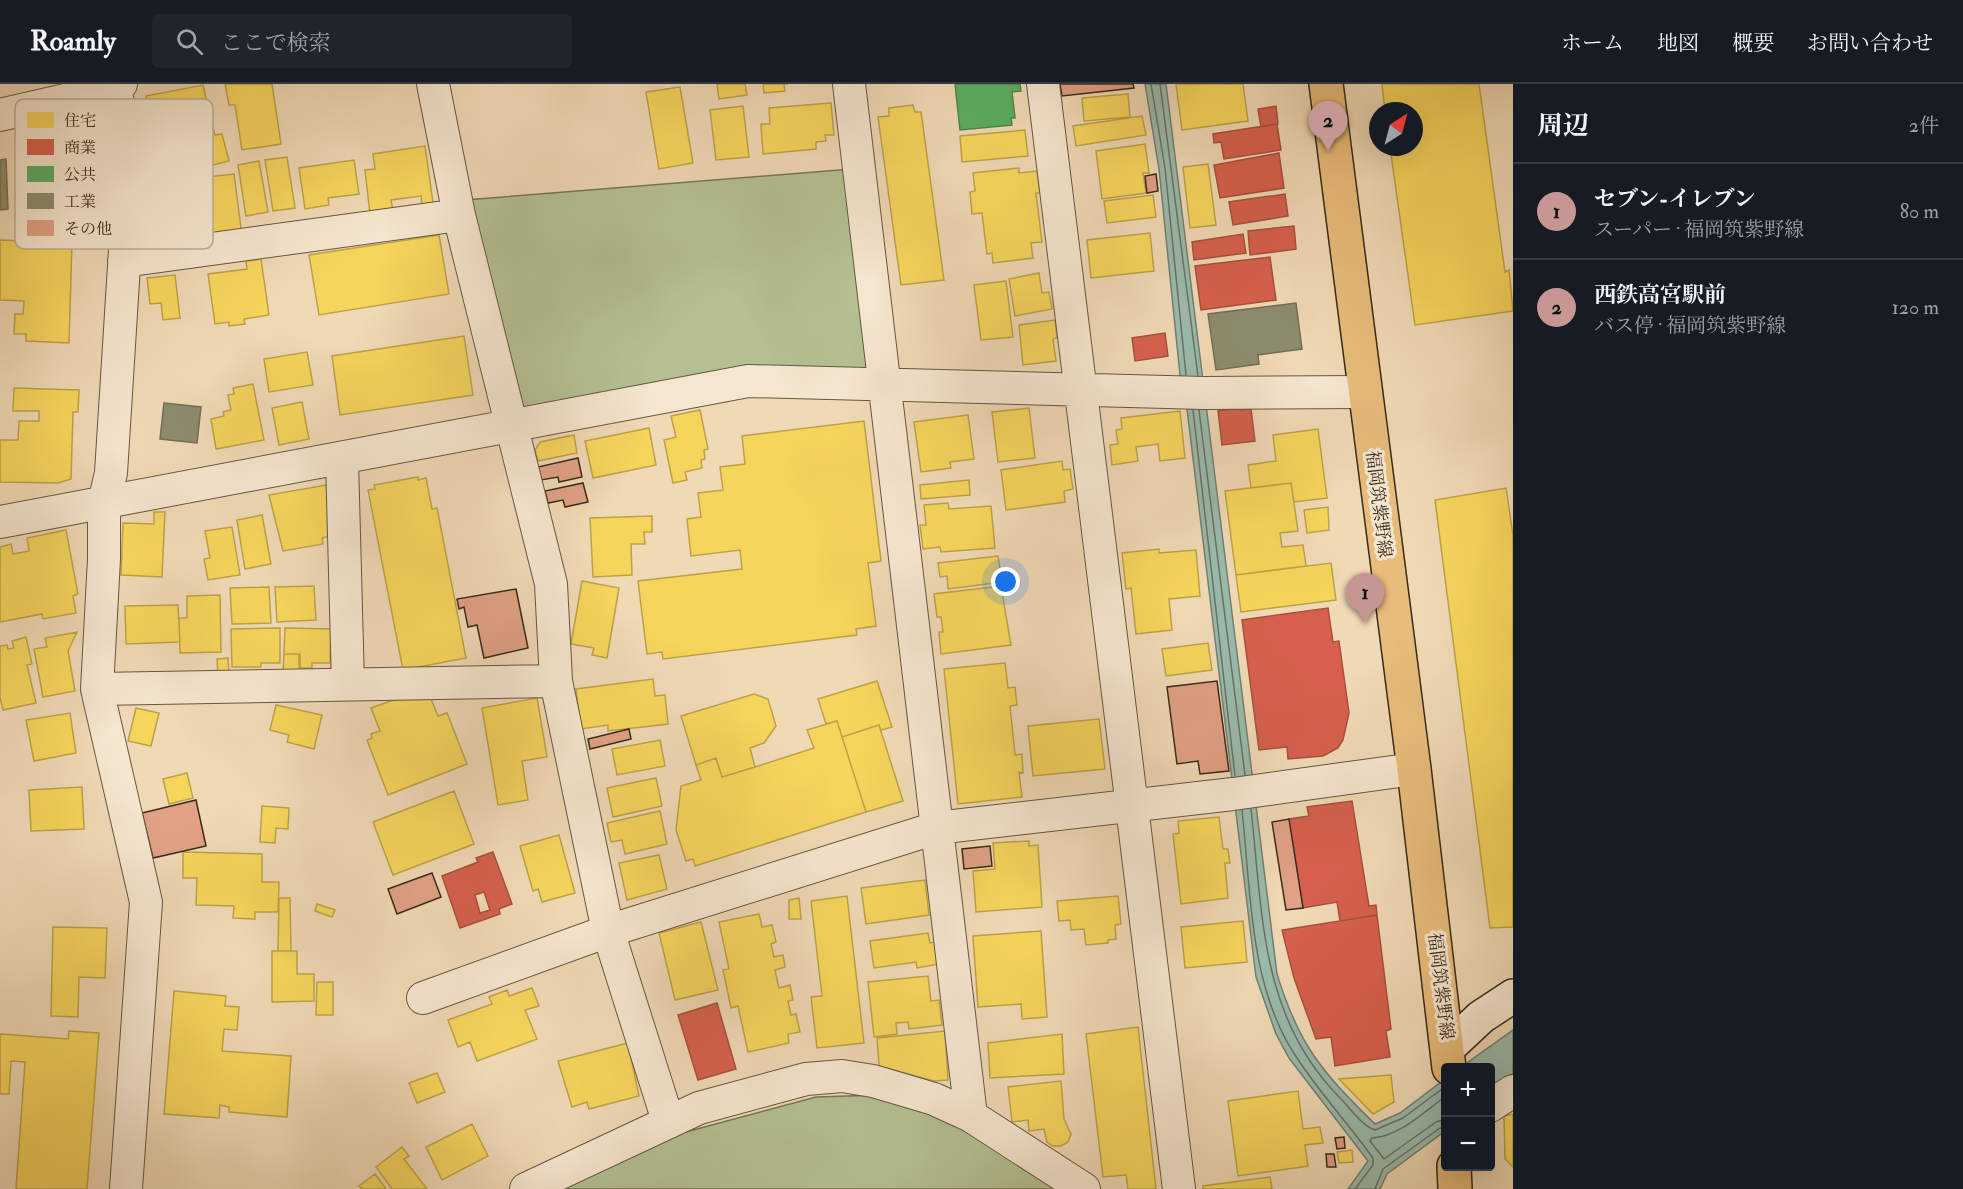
<!DOCTYPE html>
<html lang="ja">
<meta charset="utf-8">
<style>
:root{--surface:#171b24;--page:#20242c;--text:#f1f3f6;--muted:#9ea1a6;--line:#363941;--accent:#c59692}
body{margin:0;font-family:"IM FELL Double Pica","Noto Serif JP",serif;background:var(--page);color:var(--text)}
.controls{position:absolute;right:18px;bottom:18px;display:grid;overflow:hidden;border-radius:6px;box-shadow:0 6px 24px #0002}
.controls button{width:54px;height:54px;display:grid;place-items:center;padding:0;border:0;border-bottom:2px solid var(--line);background:var(--surface);color:var(--text);font:30px sans-serif}
.compass{position:absolute;left:1369px;top:18px;width:54px;height:54px;border-radius:50%;background:var(--surface);box-shadow:0 6px 24px #0002;rotate:36deg}
.you{position:absolute;left:1006px;top:498px;width:21px;height:21px;margin:-15px;border:4px solid #fff;border-radius:50%;background:#1a73e8;box-shadow:0 0 0 9px #1a73e833}
.badge{display:grid;place-items:center;width:39px;height:39px;border-radius:50%;background:var(--accent);color:#111;font-size:20px;font-weight:700}
.pin{position:absolute;translate:-50% -50px;filter:drop-shadow(0 2px 3px #0008)}
.pin::after{content:'';position:absolute;top:32px;width:21px;height:18px;background:inherit;clip-path:polygon(0 0,100% 0,50% 100%)}
.list{margin:0;padding:0;list-style:none}
h2{display:flex;justify-content:space-between;align-items:center;height:78px;margin:0;padding:0 24px;font-size:26px}
h2 small{font-size:20px;font-weight:400;color:var(--muted)}
.list li{display:grid;grid-template-columns:39px 1fr auto;gap:18px;align-items:center;box-sizing:border-box;height:96px;padding:0 24px;border-top:2px solid var(--line)}
.list b{display:block;font-size:22px;white-space:nowrap}
.list p{margin:0;font-size:20px;white-space:nowrap;color:var(--muted)}
.list em{font-size:20px;font-style:normal;color:var(--muted)}
.icon{flex:none;width:33px;height:33px;fill:none;stroke:currentColor;stroke-width:2;stroke-linecap:round;stroke-linejoin:round}
.map{position:relative;flex:none;width:1513px;height:1105px;overflow:hidden}
header{display:flex;align-items:center;gap:36px;box-sizing:border-box;height:84px;padding:0 30px;background:var(--surface);border-bottom:2px solid var(--line)}
header strong{font-size:28px}
nav{display:flex;gap:33px;margin-inline-start:auto;font-size:21px}
.search{width:420px;height:54px;background:var(--page);display:flex;align-items:center;gap:15px;box-sizing:border-box;padding:0 21px;border-radius:6px;color:var(--muted);font-size:22px}
main{display:flex}
aside{flex:1;background:var(--surface)}
.map>svg:first-child{display:block}
.green{fill:#b4c092;stroke:#767556;stroke-width:1.5}
.water{fill:#9abaac;stroke:#738072;stroke-width:1.5}
.homes{fill:#f6d55c;stroke:#bda248;stroke-width:1.5}
.shops{fill:#d6604d;stroke:#a7503e;stroke-width:1.5;fill-rule:evenodd}
.public{fill:#5aae61;stroke:#50864c;stroke-width:1.5}
.industry{fill:#8c8c6e;stroke:#736f55;stroke-width:1.5}
.lines{fill:none;stroke-linecap:round;stroke-linejoin:round}
.shore{stroke:#697264;stroke-width:1.5}
.building{fill:#e1a184;stroke:#382a1b;stroke-width:1.5}
.street-casing{stroke:#665642;stroke-width:34}
.secondary-casing{stroke:#382a1b;stroke-width:36}
.primary-casing{stroke:#382a1b;stroke-width:36}
.street{stroke:#f5e6cf;stroke-width:32}
.secondary{stroke:#f5e6cf;stroke-width:33}
.primary{stroke:#e8bc7a;stroke-width:33}
.labels{text-anchor:middle;stroke-width:6;stroke-linejoin:round;paint-order:stroke}
.street-label{font-size:18px;fill:#382a1b;stroke:#f5e6cf}
.key{fill:#f5e6cf;stroke:#bcae99;stroke-width:1.5}
.key-label{font-size:16px;fill:#382a1b}
</style>
<header>
<strong>Roamly</strong>
<div class="search"><svg class="icon" aria-label="search" viewBox="0 0 24 24"><circle cx="10" cy="10" r="6"/><path d="M15 15l6 6"/></svg>ここで検索</div>
<nav><a>ホーム</a><a>地図</a><a>概要</a><a>お問い合わせ</a></nav>
</header>
<main>
<div class="map">
<svg width="1513" height="1105" viewBox="0 0 1513 1105">
<rect width="100%" height="100%" fill="#f0d9b5"/>
<filter id="stains"><feTurbulence type="fractalNoise" baseFrequency=".00333" numOctaves="4"/><feColorMatrix values="0 0 0 0 .2 0 0 0 0 .09 0 0 0 0 .02 0 0 0 .5 -.17"/></filter>
<radialGradient id="worn" r=".72"><stop offset=".6" stop-color="#630" stop-opacity="0"/><stop offset="1" stop-color="#630" stop-opacity=".3"/></radialGradient>
<path class="green" d="M851,85L875,288L516,333L465,116Z
M879,1011L966,1038L1069,1105H554L682,1049L816,1013Z"/>
<path class="water" d="M1145,0H1166L1277,890C1299,962 1322,988 1375,1040L1400,1029L1445,995V1047L1387,1090L1380,1105H1348L1368,1077L1289,974L1276,950L1256,893L1187,325L1180,291L1159,85Z
M1513,946V1000L1491,1015L1490,984H1460Z"/>
<path class="homes" d="M225,0H272L281,60L242,66L235,21H229Z
M717,0H745L747,11L719,15Z
M763,0H788H784L785,7L764,9Z
M1176,0H1243L1248,37L1182,46Z
M1382,0H1479L1505,188L1509,186L1513,227L1415,241L1390,63H1414V27H1385Z
M203,1L209,28L153,39L146,12Z
M680,3L693,79L659,85L646,8Z
M1128,10L1130,33L1084,37L1082,14Z
M831,19L834,51H825L826,57L816,58V65L763,70L761,40H770L769,24Z
M913,21L915,28H921L944,196L901,201L878,33L889,32V24Z
M743,22L749,73L716,76L710,26Z
M209,29L215,51L222,50L229,77L185,88L178,63L170,65L178,94L154,100L145,65L151,64L146,47Z
M1142,32L1146,51L1076,62L1073,42Z
M1025,46L1028,72L962,78L960,52Z
M1145,60L1149,89H1143L1146,109L1102,115L1096,67Z
M425,62L433,119L422,121L421,112L391,116L393,127L370,130L365,86L375,85L373,70Z
M287,73L295,124L273,127L265,76Z
M354,76L359,110L328,114L329,121L305,125L299,84Z
M259,77L268,128L246,132L238,81Z
M1208,80L1216,141L1190,144L1183,83Z
M1019,84V89L1037,87L1040,109H1036L1042,158L1031,159L1033,174L993,179L992,169L987,170L982,129L972,130L970,108L975,107L973,89Z
M234,90L242,152L198,157L190,95Z
M1153,111L1156,133L1107,139L1104,117Z
M180,115L186,161L153,166L143,145L147,120Z
M1150,149L1154,187L1091,194L1087,156Z
M439,151L449,210L319,231L309,171Z
M0,156L72,158L69,259L26,257V250H14L15,230H23L24,217L0,216Z
M261,175L269,231L244,235L245,240L229,242V238L215,240L208,190L247,185L246,177Z
M1039,189L1042,209L1049,208L1052,225L1015,232L1009,195Z
M175,191L180,234L163,236L161,219L150,220L147,194Z
M1006,197L1013,253L981,256L974,201Z
M1055,236L1057,254L1053,255L1056,277L1023,281L1019,241Z
M464,252L473,311L340,331L332,272Z
M307,268L313,301L269,308L264,275Z
M253,300L264,356L216,365L211,335L224,332L223,328L231,326L228,311L234,310L233,304Z
M14,304L79,306L78,328H73L71,395L58,399L0,398V356H18L19,337H39V327H13Z
M302,318L309,355L279,361L272,324Z
M1029,324L1035,374L998,378L992,328Z
M700,326L708,365L704,366L705,375L701,376L702,384L685,388L687,396L673,399L664,356L676,353L671,332Z
M1180,327L1185,374L1160,377L1158,360L1136,363L1138,377L1112,381L1110,361L1118,360L1116,346L1122,345L1121,334Z
M968,331L974,375L950,378L951,384L921,388L914,338Z
M864,337L881,477L868,479L876,542L856,545L857,551L663,575L662,568L647,570L638,497L742,485L740,466L691,472L687,435L701,433L698,409L723,406L720,383L745,380L742,352Z
M649,344L656,381L593,394L585,357Z
M1318,345L1327,414L1294,418L1291,399L1251,404L1248,381L1276,377L1273,351Z
M574,351L577,369L538,377L535,366L540,358Z
M1062,377L1063,386L1070,385L1073,405L1064,407L1065,418L1006,426L1001,386Z
M418,393V396L426,394L432,425L437,424L466,574L403,586L368,406L375,405L374,401Z
M969,396L970,411L921,415L920,401Z
M1291,399L1298,447L1280,449L1282,463L1303,461L1306,482L1236,491L1225,407Z
M326,401L333,451L322,454L323,460L283,467L269,411Z
M1506,404L1513,451V843L1490,844L1435,416Z
M948,419L949,425L991,422L995,464L941,468L940,463L923,465L920,441H926L924,421Z
M1328,423L1329,446L1307,449L1304,426Z
M154,428H165L162,493L121,491L123,439L154,440Z
M262,431L271,480L245,485L237,436Z
M652,432V448H644L645,460H631L632,491L593,493L590,434Z
M232,443L240,491L208,496L204,475L210,474L205,447Z
M66,446L78,510L73,512L76,529L43,535L42,530L0,538V463L11,460L13,470L29,467L27,454Z
M1159,465V469L1196,466L1200,512L1169,515L1172,546L1136,550L1131,504L1126,505L1122,469Z
M998,472L1002,498L948,505L947,492L940,493L938,479Z
M1331,479L1336,516L1241,528L1236,491Z
M582,497L619,504L607,574L592,571L594,564L571,560Z
M314,502L316,536L277,538L275,503Z
M1001,502L1011,561L941,570L939,548H943L941,533H937L934,510Z
M269,503L271,539L232,540L230,504Z
M220,511L221,568L180,569L179,534H187V512Z
M178,521L180,558L126,560L125,522Z
M280,544V579H261V583H232L231,545Z
M285,544L331,545L330,579H312V584H300V570H284Z
M77,548L68,567L75,607L43,613L34,565L47,563L45,554Z
M26,553L32,580L27,581L36,619L3,626L0,613V562L7,561L8,565L14,564L12,557Z
M1208,559L1212,586L1166,592L1162,565Z
M284,570H299V591L283,590Z
M228,574L229,590L218,591L217,575Z
M1005,579L1008,604L1015,603L1017,621L1010,622L1015,671L1022,670L1023,689L1019,688L1022,713L958,720L944,585Z
M653,595L655,612L665,611L668,640L608,647V641L581,645L576,605Z
M877,597L892,643L881,646L879,641L842,653L837,637L826,640L818,615Z
M410,610H429L438,632L447,629L467,680L388,711L367,656L372,654L371,650L380,647L371,624Z
M754,610L768,615L776,642L764,659L750,664L755,683L722,693L716,674L696,681L681,632Z
M537,614L547,673L522,677L528,716L498,721L482,624Z
M276,621L322,631L314,665L287,658L289,651L270,646Z
M136,624L159,629L151,662L128,657Z
M70,629L76,669L34,677L26,636Z
M1099,635L1105,685L1033,692L1028,642Z
M837,637L866,728L695,782L693,775L686,777L676,746L681,702L701,696L696,681L716,674L722,693L755,683L814,664L807,646Z
M879,641L903,717L866,728L842,653Z
M660,656L665,682L617,691L612,665Z
M187,689L193,714L169,720L163,695Z
M656,694L662,722L613,733L607,704Z
M82,703L84,745L31,747L29,706Z
M454,707L474,760L393,791L373,738Z
M262,722L289,724L288,745L276,744L275,759L260,758Z
M660,727L667,760L625,770L622,756L611,758L607,739Z
M1219,733L1223,765H1228L1230,779H1225L1228,814L1181,820L1173,750L1179,749L1178,737Z
M559,751L575,809L542,818L538,805L533,807L520,762Z
M1029,757V762L1038,761L1042,823L976,828L973,787L995,785L993,759Z
M183,768L262,770V798H279L278,828H255V835L233,834L234,822L196,821L197,794H183Z
M659,771L667,805L627,816L619,779Z
M925,796L929,831L866,840L861,804Z
M847,812L864,959L817,964L811,913L822,912L811,817Z
M1118,812L1121,840L1115,841L1116,855L1108,856V859L1086,861L1084,845L1071,846L1070,836L1059,837L1057,817Z
M279,814H290L291,867H278Z
M799,814L801,835H789V816Z
M317,820L335,826L332,833L315,827Z
M759,830L762,843L772,841L776,858L771,860L774,873L783,871L785,883L775,886L779,904L790,901L793,916L788,917L791,931L796,930L800,948L788,950L789,959L748,968L738,922L731,924L723,886L729,885L719,838Z
M1243,837L1247,878L1185,884L1181,843Z
M701,838L718,906L675,916L659,849Z
M53,843L107,844L105,894L79,893L78,933L51,932Z
M1041,847L1047,933L1022,935L1021,920L978,923L973,852Z
M928,849L930,859L936,858L939,880L917,884L916,878L874,884L870,857Z
M272,867H297V890H314V917L272,918Z
M928,892L931,917L939,916L942,941L909,945L908,938L896,939L897,950L874,953L868,898Z
M317,898H333V931H316Z
M532,904L539,922L525,926L537,955L477,977L470,958L458,963L448,936L492,920L489,913L507,906L509,912Z
M174,907L226,912L225,922L239,923L237,946L224,945L222,967L291,972L287,1033L229,1028V1023L220,1021L219,1034L164,1030Z
M1138,943L1156,1105H1128L1126,1091L1103,1093L1086,950Z
M69,947L99,949L87,1105H16L25,978L11,977L9,1010H0V950L68,955Z
M945,947L948,996L934,997L879,982L877,954Z
M1062,950L1064,990L990,994L988,959Z
M628,959L639,1012L589,1025L587,1018L572,1023L558,977Z
M437,989L445,1008L417,1019L409,999Z
M1391,991L1394,1018L1373,1030L1339,995Z
M1061,997L1064,1035L1071,1050L1068,1058L1061,1062H1053L1047,1058L1044,1045L1029,1047L1028,1036L1012,1038L1008,1003Z
M1298,1007L1303,1045L1320,1043L1323,1059L1305,1061L1308,1082L1238,1092L1228,1017Z
M1513,1030V1083L1505,1075L1504,1032Z
M472,1040L488,1072L442,1096L426,1063Z
M402,1063L409,1072L404,1075L427,1105H392L376,1083Z
M1352,1066L1353,1078L1339,1079L1337,1068Z
M375,1090L386,1105H362L359,1102Z
M1270,1093L1272,1105H1203V1102Z"/>
<path class="shops" d="M1276,22L1278,40L1261,43L1258,25Z
M1277,40L1281,66L1224,75L1221,58L1214,59L1213,50Z
M1279,69L1284,104L1220,114L1214,81Z
M1285,110L1288,132L1233,141L1229,118Z
M1294,142L1296,165L1250,171L1248,147Z
M1243,150L1246,169L1194,176L1192,158Z
M1270,173L1276,216L1201,226L1195,182Z
M1165,249L1168,272L1135,277L1132,254Z
M1240,324V326L1251,325L1255,357L1222,361L1218,327Z
M1328,524L1333,558L1339,557L1349,629L1343,656L1338,664L1323,672L1288,675L1287,663L1259,666L1242,536Z
M1352,717L1369,822L1376,821L1377,831L1340,837L1337,818L1303,824L1289,735L1309,732L1307,723Z
M493,768L512,820L499,825L500,830L460,844L442,792L478,778L476,774ZM484,808L490,826L480,829L475,811Z
M1377,831L1391,945L1386,947L1390,973L1335,982L1331,953L1316,955L1294,894L1282,846Z
M717,919L736,985L698,996L678,931Z"/>
<path class="public" d="M955,0H1020L1021,7L1012,8L1015,34H1011L1012,41L960,46Z"/>
<path class="industry" d="M6,75L8,125L0,126V76Z
M1296,219L1302,265L1258,271L1259,280L1216,286L1208,230Z
M164,319L201,323L197,359L160,355Z"/>
<g class="lines">
<path class="shore" d="M1151,0L1165,84L1186,291
M1160,0L1198,292
M1193,326L1235,692
M1199,326L1245,691
M1251,725C1263,832 1260,934 1341,1015C1351,1025 1362,1042 1375,1046L1403,1034L1446,1002
M1242,726C1251,807 1249,901 1295,971C1318,1007 1348,1039 1373,1074V1081L1355,1105
M1446,1012C1425,1027 1399,1053 1372,1054L1370,1057L1384,1075L1436,1038L1446,1035
M1375,1105L1383,1085L1440,1044L1446,1043"/>
</g>
<path class="building" d="M1060,0H1133L1134,4L1062,12Z
M1156,90L1158,107L1147,109L1145,92Z
M578,374L582,393L559,398L558,393L541,396L538,383Z
M583,399L588,418L565,423L563,416L548,419L545,407Z
M516,505L528,564L484,574L477,541L468,543L464,523L459,525L457,515Z
M1217,597L1229,687L1200,690L1198,677L1177,680L1167,603Z
M629,645L631,655L590,665L588,655Z
M196,716L206,762L153,774L142,729Z
M1289,735L1303,824L1286,826L1272,738Z
M990,762L992,782L964,785L962,765Z
M432,789L441,813L397,830L388,805Z
M1344,1053L1345,1064L1337,1065L1335,1054Z
M1326,1070H1334L1336,1083H1327Z"/>
<g class="lines">
<defs>
<path id="street" d="M113,0L123,36L130,86L111,389L104,419V475L97,605L146,818L126,1105
M433,0L459,131L551,500L556,597L608,847L668,1037
M849,0L971,1032
M1043,0L1179,1105
M0,31L113,5L121,0
M124,177L459,131
M342,376L348,600
M0,438L748,297L1204,309L1365,308
M97,605L556,597
M423,914L608,847L936,744L1233,710L1414,685
M1490,1022L1513,1007
M526,1105L699,1024L806,995L842,992L873,997L934,1015L971,1032L1084,1105"/>
<path id="secondary" d="M1449,963L1481,933L1513,912"/>
<path id="primary" d="M1326,0L1414,685L1449,984
M1454,1082L1455,1105"/>
</defs>
<use href="#street" class="street-casing"/>
<use href="#secondary" class="secondary-casing"/>
<use href="#primary" class="primary-casing"/>
<use href="#street" class="street"/>
<use href="#secondary" class="secondary"/>
<use href="#primary" class="primary"/>
</g>
<g class="labels">
<g class="street-label">
<text transform="translate(1379 420) rotate(83)" y="6">福岡筑紫野線</text>
<text transform="translate(1441 902) rotate(83)" y="6">福岡筑紫野線</text>
</g>
</g>
<rect x="15" y="15" width="198" height="150" rx="9" class="key"/>
<rect x="27" y="28" width="27" height="16" fill="#f6d55c"/>
<rect x="27" y="55" width="27" height="16" fill="#d6604d"/>
<rect x="27" y="82" width="27" height="16" fill="#5aae61"/>
<rect x="27" y="109" width="27" height="16" fill="#8c8c6e"/>
<rect x="27" y="136" width="27" height="16" fill="#e1a184"/>
<g class="key-label">
<text x="64" y="42">住宅</text>
<text x="64" y="69">商業</text>
<text x="64" y="96">公共</text>
<text x="64" y="123">工業</text>
<text x="64" y="150">その他</text>
</g>
<rect width="100%" height="100%" filter="url(#stains)"/>
<rect width="100%" height="100%" fill="url(#worn)"/>
</svg>
<div class="controls">
<button>+</button>
<button>−</button>
</div>
<svg class="compass" viewBox="-18 -18 36 36"><path d="M0-13l5 13h-10z" fill="#e53935"/><path d="M0 13l5-13h-10z" fill="#9ea1a6"/></svg>
<div class="you"></div>
<div class="pin badge" style="left:1365px;top:539px">1</div>
<div class="pin badge" style="left:1328px;top:67px">2</div>
</div>
<aside>
<h2>周辺<small>2件</small></h2>
<ul class="list">
<li><span class="badge">1</span><div><b>セブン-イレブン</b><p>スーパー · 福岡筑紫野線</p></div><em>80 m</em></li>
<li><span class="badge">2</span><div><b>西鉄高宮駅前</b><p>バス停 · 福岡筑紫野線</p></div><em>120 m</em></li>
</ul>
</aside>
</main>
